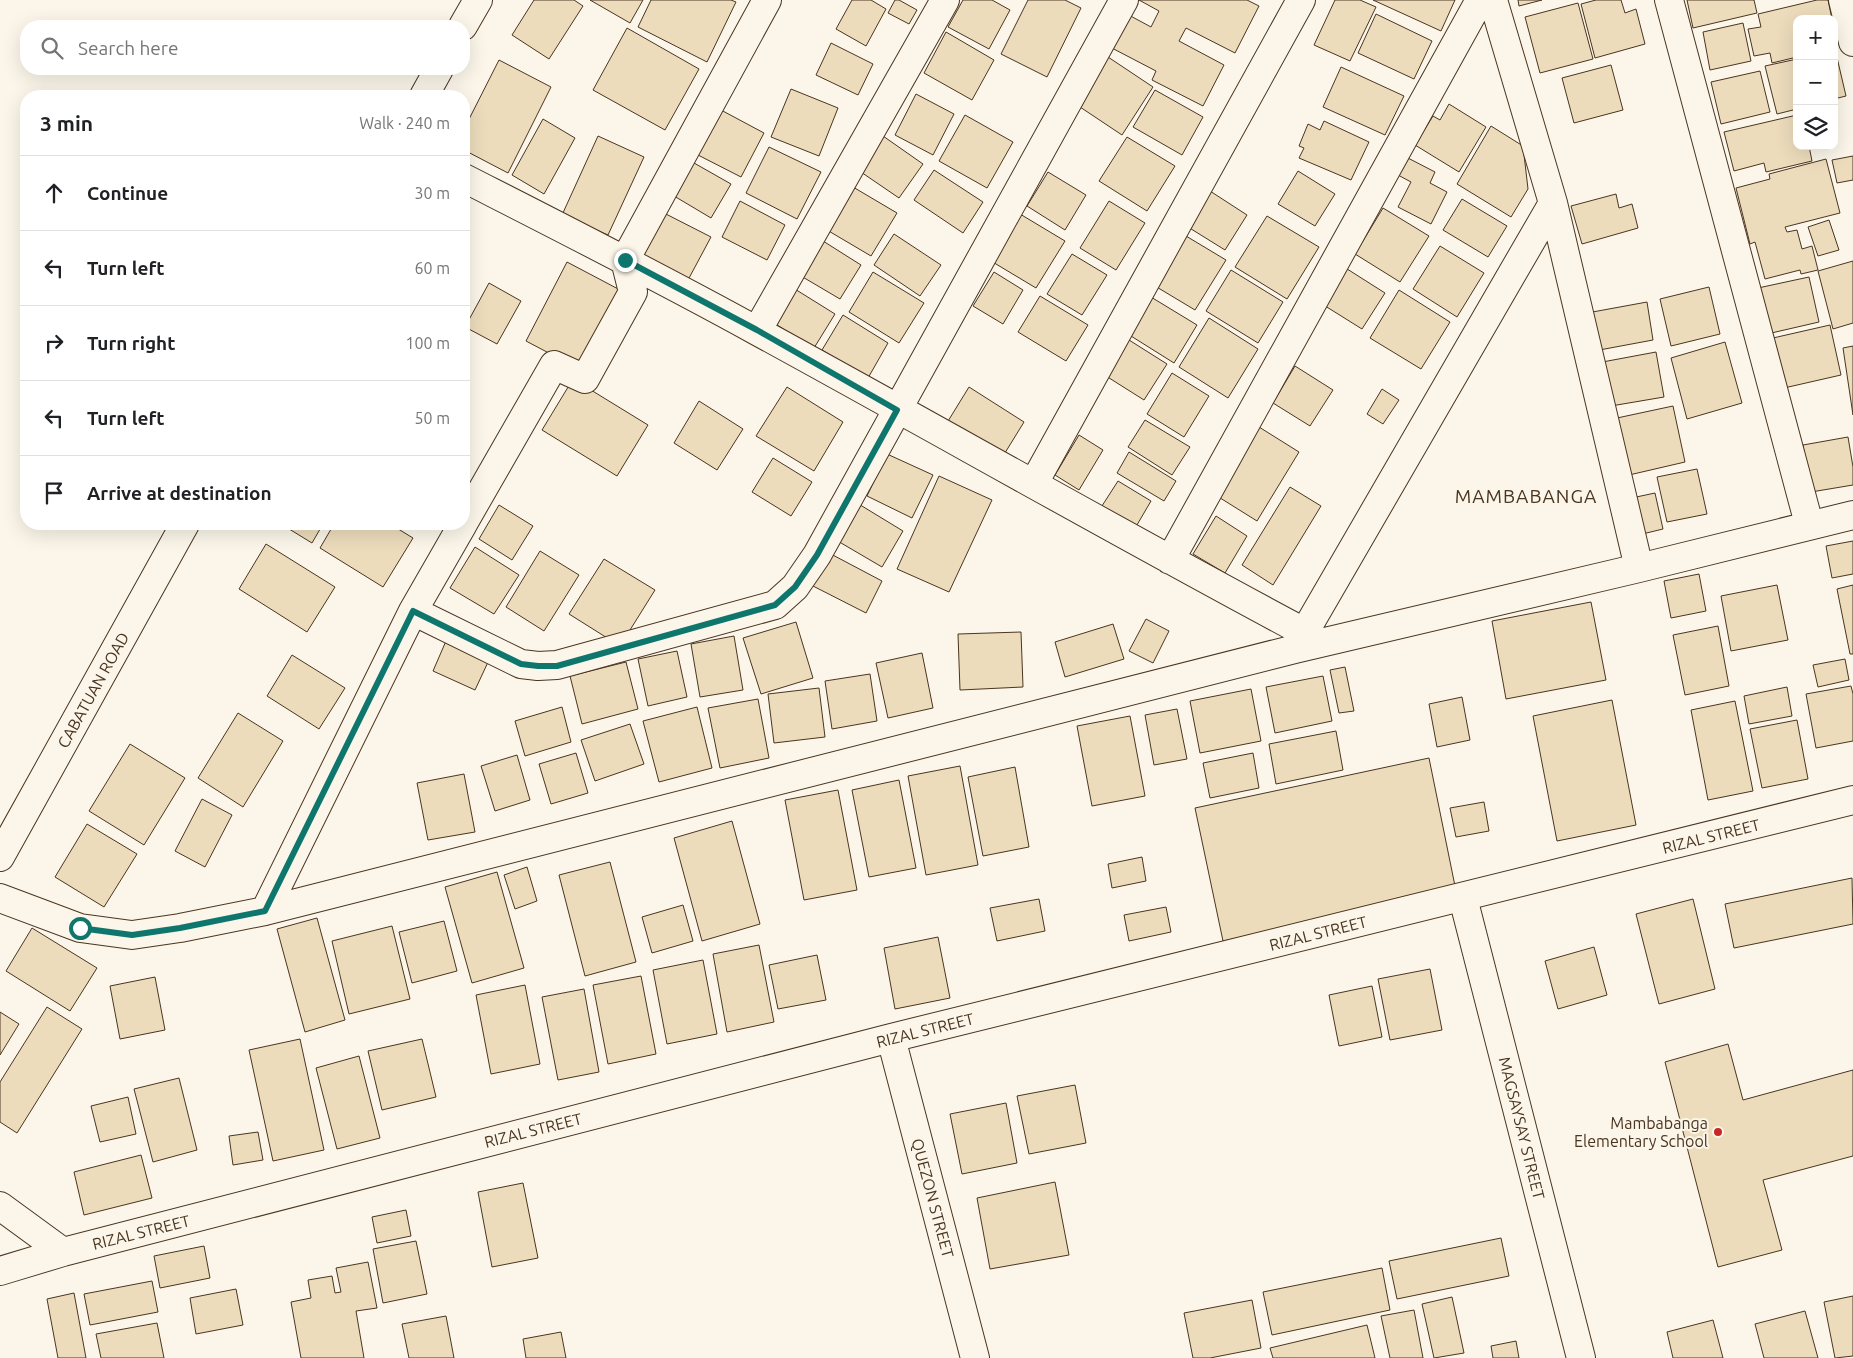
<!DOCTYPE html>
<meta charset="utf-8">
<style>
:root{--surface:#fff;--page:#f6f6f6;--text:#202124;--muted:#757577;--line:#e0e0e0}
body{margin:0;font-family:Ubuntu,sans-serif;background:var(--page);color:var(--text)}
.controls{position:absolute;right:15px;top:15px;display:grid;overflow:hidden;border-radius:10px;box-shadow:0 5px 20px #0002}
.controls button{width:45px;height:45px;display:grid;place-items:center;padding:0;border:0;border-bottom:1px solid var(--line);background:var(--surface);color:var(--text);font:25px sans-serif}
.stop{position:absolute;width:15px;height:15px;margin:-11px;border:4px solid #0f766e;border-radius:50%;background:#fff}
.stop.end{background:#0f766e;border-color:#fff;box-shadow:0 1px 5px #0008}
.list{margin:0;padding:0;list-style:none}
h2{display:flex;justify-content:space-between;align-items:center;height:65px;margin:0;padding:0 20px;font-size:21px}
h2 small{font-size:16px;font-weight:400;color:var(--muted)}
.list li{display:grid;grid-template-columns:32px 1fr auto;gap:15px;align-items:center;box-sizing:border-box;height:75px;padding:0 20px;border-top:1px solid var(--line)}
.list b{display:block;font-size:19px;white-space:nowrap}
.list em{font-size:16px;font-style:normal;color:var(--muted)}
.icon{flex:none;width:28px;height:28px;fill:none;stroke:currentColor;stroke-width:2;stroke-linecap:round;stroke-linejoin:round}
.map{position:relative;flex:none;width:1853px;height:1358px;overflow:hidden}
.search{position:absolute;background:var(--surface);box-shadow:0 5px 20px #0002;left:20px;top:20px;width:450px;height:55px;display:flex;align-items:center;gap:12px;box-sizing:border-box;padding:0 18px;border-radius:20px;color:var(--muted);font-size:19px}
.panel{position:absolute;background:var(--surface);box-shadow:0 5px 20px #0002;left:20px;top:90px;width:450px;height:440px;border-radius:20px}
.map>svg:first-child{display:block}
.building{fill:#ecdcbc;stroke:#4a3520}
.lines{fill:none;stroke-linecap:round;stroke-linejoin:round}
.minor-casing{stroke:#4a3520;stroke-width:30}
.highway-casing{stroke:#4a3520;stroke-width:30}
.minor{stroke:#fbf6e9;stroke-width:28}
.highway{stroke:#fbf6e9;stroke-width:28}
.route{stroke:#0f766e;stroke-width:6}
.poi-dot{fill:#c62828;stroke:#fbf6e9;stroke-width:2}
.labels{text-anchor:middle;stroke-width:4;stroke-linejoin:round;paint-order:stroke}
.street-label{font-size:16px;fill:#4a3520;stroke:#fbf6e9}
.poi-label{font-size:16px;fill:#4a3520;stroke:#fbf6e9;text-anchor:end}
.quarter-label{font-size:19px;letter-spacing:1px;fill:#4a3520;stroke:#fbf6e9}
</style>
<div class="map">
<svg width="1853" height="1358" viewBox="0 0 1853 1358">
<rect width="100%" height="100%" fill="#fbf6e9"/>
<path class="building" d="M534,0H574L583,6L549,59L512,35Z
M590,0H643L630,23Z
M651,0H731L736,2L707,62L638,27Z
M852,0H871L886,9L866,46L836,29Z
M895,0H899L917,10L909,24L888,13Z
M963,0H992L1010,10L989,49L948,27Z
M1028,0H1065L1081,8L1047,77L1001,54Z
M1139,0H1247L1259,6L1235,53L1186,28L1179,41L1224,65L1203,106L1152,80L1156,71L1108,46L1125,13L1151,27L1159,11Z
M1335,0H1360L1376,7L1350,61L1314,45Z
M1373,0H1455L1441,31Z
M1518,0H1542L1519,6Z
M1596,0H1621L1625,13L1636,9L1645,44L1595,58L1581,4Z
M1687,0H1754L1757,13L1693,28Z
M1817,0H1828L1832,19H1797V57L1772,63L1770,53L1754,56L1748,29L1761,27L1758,14Z
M1578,3L1593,59L1540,73L1525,17Z
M1376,14L1432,41L1414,79L1358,53Z
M1743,23L1751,61L1710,70L1703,32Z
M627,28L699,69L665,130L593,90Z
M946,32L994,60L972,100L924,73Z
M831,43L873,64L858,95L816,75Z
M1835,49L1846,96L1834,99V50Z
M1105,55L1153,87L1122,135L1074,103Z
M1797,59V109L1777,114L1765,66Z
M499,60L551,87L508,173L464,150V129Z
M1611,65L1623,110L1574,123L1562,78Z
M1341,67L1404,96L1385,135L1323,107Z
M1760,71L1770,112L1721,124L1711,82Z
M791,89L838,108L819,156L771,137Z
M1155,90L1203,117L1182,155L1133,127Z
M916,94L954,114L933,155L895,135Z
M1449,104L1486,127L1459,172L1415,145L1433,116L1440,120Z
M721,110L764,133L741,177L698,155Z
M965,115L1013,142L987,188L939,161Z
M1797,115V146H1809L1812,161L1766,172L1764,163L1734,171L1724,132Z
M543,119L575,138L544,194L512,175Z
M1324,121L1369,142L1351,180L1299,158L1304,148L1299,146L1308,124L1320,130Z
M1491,126L1523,146L1528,189L1511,217L1457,184Z
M598,136L644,157L608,235L562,215Z
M883,136L923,164L899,198L858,170Z
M1127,137L1175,166L1147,211L1099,181Z
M769,147L821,172L797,219L746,193Z
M1853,156V180L1837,183L1832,160Z
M1406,157L1435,172L1430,183L1447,192L1431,224L1398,207L1411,182L1398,175Z
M687,159L731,184L711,218L669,193Z
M1826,159L1840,213L1785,227L1787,232L1797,230L1802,249L1812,246L1818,270L1801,274L1800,270L1765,279L1755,242L1750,244L1736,188L1770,179L1769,174Z
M934,170L983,202L963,233L914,200Z
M1298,171L1335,194L1315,226L1278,204Z
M1048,172L1086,195L1065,230L1027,206Z
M853,187L897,213L871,256L827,230Z
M1210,191L1247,215L1225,250L1188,227Z
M1616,194L1619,208L1632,204L1638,228L1582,244L1571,206Z
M1462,199L1507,226L1488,257L1443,230Z
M740,201L785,225L767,260L722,237Z
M1109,201L1145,223L1116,270L1080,248Z
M1383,208L1429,236L1400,282L1355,254Z
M662,212L711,237L688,280L640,254Z
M1020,214L1065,241L1036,288L991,261Z
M1267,216L1319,247L1287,299L1235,267Z
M1829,220L1839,250L1818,256L1808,227Z
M894,234L941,265L920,296L874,265Z
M1186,236L1226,260L1195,310L1155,286Z
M823,241L861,265L840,299L801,276Z
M1440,246L1484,273L1457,317L1413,289Z
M1072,254L1107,275L1082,315L1047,294Z
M1853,261V323L1833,329L1818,271Z
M567,262L622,291L581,370L526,341Z
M1344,267L1385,293L1362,329L1322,304Z
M1231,270L1283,302L1258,343L1206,311Z
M873,272L924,303L899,343L849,312Z
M994,272L1023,290L1003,324L973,306Z
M1809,277L1819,322L1767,334L1758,288Z
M489,283L521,301L497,344L465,327Z
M790,286L835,314L814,348L769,320Z
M1709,287L1720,334L1671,346L1660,299Z
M1399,290L1450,322L1421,369L1370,338Z
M1146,294L1197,325L1174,363L1123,331Z
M1040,296L1088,325L1066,361L1018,332Z
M1647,302L1653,340L1594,351L1587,313Z
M843,315L888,343L868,378L822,350Z
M1209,318L1258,349L1228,398L1179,367Z
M1830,325L1841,375L1784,388L1773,338Z
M1129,340L1167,364L1144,400L1106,376Z
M1725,342L1742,403L1687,419L1671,358Z
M1853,346V415L1843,348Z
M1656,352L1664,397L1605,407L1597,363Z
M1295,366L1333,390L1310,426L1273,403Z
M1172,373L1209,396L1184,437L1147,414Z
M573,379L648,425L617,476L542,430Z
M787,387L843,422L814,471L756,436Z
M969,387L1024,422L1000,461L945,426Z
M1382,389L1399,400L1383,424L1367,414Z
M699,401L743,429L717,470L674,443Z
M1673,406L1685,462L1629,475L1617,418Z
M1145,420L1190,447L1172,475L1128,447Z
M1259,427L1299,452L1257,521L1217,496Z
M1079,435L1103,450L1079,490L1055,475Z
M1848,437L1853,467V485L1811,492L1803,445Z
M1129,452L1176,481L1164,501L1117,473Z
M887,454L933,475L912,518L867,496Z
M773,458L812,482L791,516L752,492Z
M1697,469L1707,514L1667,522L1657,477Z
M939,476L992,500L949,592L897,569Z
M1118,481L1151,501L1134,530L1100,509Z
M1290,487L1321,506L1273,585L1242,565Z
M1655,493L1663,529L1634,536L1627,499Z
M857,503L903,531L882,567L836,540Z
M499,505L533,526L512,560L479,539Z
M1216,516L1247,536L1225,573L1193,554Z
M281,524H323L312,543Z
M334,524H390L413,538L383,587L320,548Z
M1853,541V574L1832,578L1826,546Z
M266,544L335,587L307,632L239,589Z
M475,547L519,575L494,614L450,588Z
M540,551L579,575L544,631L506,607Z
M829,553L882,581L866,613L813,586Z
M604,559L655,590L620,646L569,614Z
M1699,574L1706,611L1671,618L1664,581Z
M1777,585L1788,640L1731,651L1721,596Z
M1853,585V654H1850L1837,589Z
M1591,602L1606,680L1506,699L1492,621Z
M1146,619L1169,631L1153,663L1129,651Z
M796,622L813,678L761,694L743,638Z
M1113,624L1124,659L1065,677L1055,642Z
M1718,626L1729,686L1685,695L1673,635Z
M1021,632L1023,687L960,690L958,634Z
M734,636L743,690L700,697L691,644Z
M446,641L489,660L475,690L433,671Z
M677,651L687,697L648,706L638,659Z
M922,653L933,708L888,718L876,663Z
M292,655L345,688L319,729L267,696Z
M1845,659L1849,680L1818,687L1813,665Z
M626,662L638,709L582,724L570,676Z
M1345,667L1354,711L1339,713L1330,670Z
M870,674L877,721L832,729L825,681Z
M1323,676L1332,721L1275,733L1266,687Z
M1851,686L1853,694V741L1816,748L1806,694Z
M1787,687L1792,716L1749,724L1744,696Z
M819,688L825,737L774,743L768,694Z
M1251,689L1261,741L1200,753L1190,701Z
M1462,697L1470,740L1437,747L1429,704Z
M758,699L769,758L720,768L708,708Z
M1612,700L1636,825L1557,841L1533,716Z
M1735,701L1753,791L1708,800L1691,710Z
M562,707L571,742L525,756L515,721Z
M697,707L712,768L659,782L643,721Z
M1177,709L1187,759L1154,765L1145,715Z
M238,713L283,741L243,807L198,778Z
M1130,716L1145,796L1092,806L1077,726Z
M1797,720L1808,779L1762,788L1750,729Z
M630,724L644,764L595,781L581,740Z
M1336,731L1343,770L1276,784L1269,744Z
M130,744L185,778L144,845L89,811Z
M576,753L588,793L551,804L539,764Z
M1253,753L1259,788L1210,798L1203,763Z
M517,755L530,800L495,811L481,766Z
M1429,758L1456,891L1223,941L1195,808Z
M960,766L978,865L926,875L908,776Z
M1015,767L1029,847L983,856L968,777Z
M464,774L475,832L428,840L417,783Z
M899,780L916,868L869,877L852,790Z
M838,790L857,890L804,900L785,800Z
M202,799L232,815L205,867L175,851Z
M1484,802L1489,831L1456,837L1450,808Z
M732,821L760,924L702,941L674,838Z
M87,824L137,854L104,907L55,877Z
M1142,857L1146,881L1112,888L1108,864Z
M610,862L636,962L585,976L559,875Z
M527,867L537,901L515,909L504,875Z
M497,872L524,968L472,983L445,887Z
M1852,878L1853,924L1734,948L1725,904Z
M1039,899L1045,931L997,941L990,908Z
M1693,899L1715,989L1659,1004L1636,914Z
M683,905L693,941L652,953L642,917Z
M1166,907L1171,932L1129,941L1124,915Z
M317,918L345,1020L305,1032L277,929Z
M444,921L457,971L412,983L399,932Z
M392,926L410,999L349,1014L332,941Z
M32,928L97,968L70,1011L6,971Z
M938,937L950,998L895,1009L884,948Z
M759,945L774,1022L727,1032L713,954Z
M1594,947L1607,995L1558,1009L1545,961Z
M817,955L826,1000L778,1009L769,965Z
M703,960L717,1034L667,1044L653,970Z
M1430,969L1442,1030L1390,1040L1378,979Z
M641,976L656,1054L608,1064L593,985Z
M155,977L165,1030L120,1039L110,986Z
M525,985L540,1064L491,1074L476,995Z
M1372,986L1382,1037L1339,1046L1329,995Z
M584,989L599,1072L558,1080L542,997Z
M47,1007L82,1029L17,1133L0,1122V1082Z
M0,1012L19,1024L0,1055Z
M300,1039L324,1150L273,1161L249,1050Z
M422,1039L436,1097L382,1110L368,1051Z
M1728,1044L1743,1100L1853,1070V1156L1763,1180L1782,1250L1718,1267L1665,1062Z
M359,1056L380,1138L337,1149L316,1068Z
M179,1078L197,1150L153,1162L134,1089Z
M1075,1085L1086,1143L1029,1154L1017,1096Z
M128,1097L136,1134L100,1142L91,1106Z
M1006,1103L1017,1163L962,1174L950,1114Z
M258,1132L263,1160L233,1165L229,1136Z
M141,1155L152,1198L84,1215L74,1172Z
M1055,1182L1069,1255L990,1269L977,1198Z
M523,1183L538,1258L492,1267L478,1192Z
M406,1210L411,1236L377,1243L372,1217Z
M1501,1238L1509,1276L1397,1299L1389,1261Z
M416,1241L427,1294L383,1303L373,1249Z
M204,1246L210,1278L160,1288L154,1256Z
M368,1262L377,1308L356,1311L364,1358H301L291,1302L311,1298L308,1280L332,1276L335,1293L341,1292L336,1268Z
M1382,1268L1390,1310L1272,1335L1263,1292Z
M152,1281L158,1312L90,1325L84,1294Z
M236,1289L243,1325L196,1334L190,1298Z
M74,1293L86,1358H58L47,1299Z
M1853,1296V1356L1835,1358L1824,1302Z
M1452,1297L1464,1353L1434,1358L1422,1304Z
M1252,1300L1261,1348L1210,1358H1193L1184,1313Z
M1414,1310L1423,1358H1390L1381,1316Z
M1805,1311L1818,1358H1764L1755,1324Z
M446,1316L454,1358H409L402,1324Z
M1713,1320L1723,1358H1673L1667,1332Z
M157,1323L164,1358H101L96,1334Z
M1367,1325L1375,1358H1273L1270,1348Z
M561,1332L566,1358H526L523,1339Z
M1516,1341L1519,1358H1493L1491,1346Z"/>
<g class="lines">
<defs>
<path id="minor" d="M1493,0L1553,203L1639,568
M1669,0L1809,524
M1843,0L1853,42
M464,178C562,228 661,278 757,331C940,431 1120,534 1304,632
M757,331L945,0
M1034,483L1301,0
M464,522L554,365L585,379L633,292L625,260L767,0
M1170,560L1480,0
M413,611L521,664L538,666L557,665L775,605L795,587L817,555L1124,0
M1296,647L1553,203
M0,898L80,928L132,935L180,928L265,911L1295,649L1639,568L1853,515
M1463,898L1581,1358
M265,911L413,611L463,524
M891,1038L975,1358
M0,1206L63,1252
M0,1271L63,1252L891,1038L1853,800"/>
<path id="highway" d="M463,26L478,0
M424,96L439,69
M0,857L185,524"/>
</defs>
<use href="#minor" class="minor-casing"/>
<use href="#highway" class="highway-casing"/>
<use href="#minor" class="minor"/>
<use href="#highway" class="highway"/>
</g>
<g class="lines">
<path class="route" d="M80,928L132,935L180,928L265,911L413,611L521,664L538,666H557L775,605L795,587L817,555L897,410L757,330L625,260"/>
</g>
<circle class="poi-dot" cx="1718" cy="1132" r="5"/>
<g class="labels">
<g class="street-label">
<text transform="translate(93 690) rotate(-61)" y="6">CABATUAN ROAD</text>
<text transform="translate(1711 836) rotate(-14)" y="6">RIZAL STREET</text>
<text transform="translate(1318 933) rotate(-14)" y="6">RIZAL STREET</text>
<text transform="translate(925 1030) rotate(-14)" y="6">RIZAL STREET</text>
<text transform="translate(1522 1128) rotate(76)" y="6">MAGSAYSAY STREET</text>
<text transform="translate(533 1130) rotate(-14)" y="6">RIZAL STREET</text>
<text transform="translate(933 1198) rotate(75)" y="6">QUEZON STREET</text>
<text transform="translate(141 1232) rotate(-14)" y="6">RIZAL STREET</text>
</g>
<g class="poi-label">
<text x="1708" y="1129">Mambabanga<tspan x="1708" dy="18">Elementary School</tspan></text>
</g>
<g class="quarter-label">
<text x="1526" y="503">MAMBABANGA</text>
</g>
</g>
</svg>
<div class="controls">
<button>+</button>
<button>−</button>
<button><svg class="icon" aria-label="layers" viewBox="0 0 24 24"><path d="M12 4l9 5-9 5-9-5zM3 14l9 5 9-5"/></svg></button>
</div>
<div class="stop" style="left:80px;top:928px"></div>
<div class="stop end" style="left:625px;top:260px"></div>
<div class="search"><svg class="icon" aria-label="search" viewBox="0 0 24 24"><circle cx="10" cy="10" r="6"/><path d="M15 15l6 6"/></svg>Search here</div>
<section class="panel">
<h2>3 min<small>Walk · 240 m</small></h2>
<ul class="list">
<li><svg class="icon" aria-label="ahead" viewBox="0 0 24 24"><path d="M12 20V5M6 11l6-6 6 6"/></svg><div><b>Continue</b></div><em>30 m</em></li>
<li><svg class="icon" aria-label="left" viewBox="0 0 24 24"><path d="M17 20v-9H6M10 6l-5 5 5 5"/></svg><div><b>Turn left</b></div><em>60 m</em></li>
<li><svg class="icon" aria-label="right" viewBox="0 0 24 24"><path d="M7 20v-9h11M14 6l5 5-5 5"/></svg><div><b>Turn right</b></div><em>100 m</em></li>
<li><svg class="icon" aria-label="left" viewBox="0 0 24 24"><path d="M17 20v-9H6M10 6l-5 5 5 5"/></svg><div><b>Turn left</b></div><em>50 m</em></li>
<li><svg class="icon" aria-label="arrive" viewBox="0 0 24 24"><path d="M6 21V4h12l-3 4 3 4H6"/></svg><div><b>Arrive at destination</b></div></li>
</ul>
</section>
</div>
